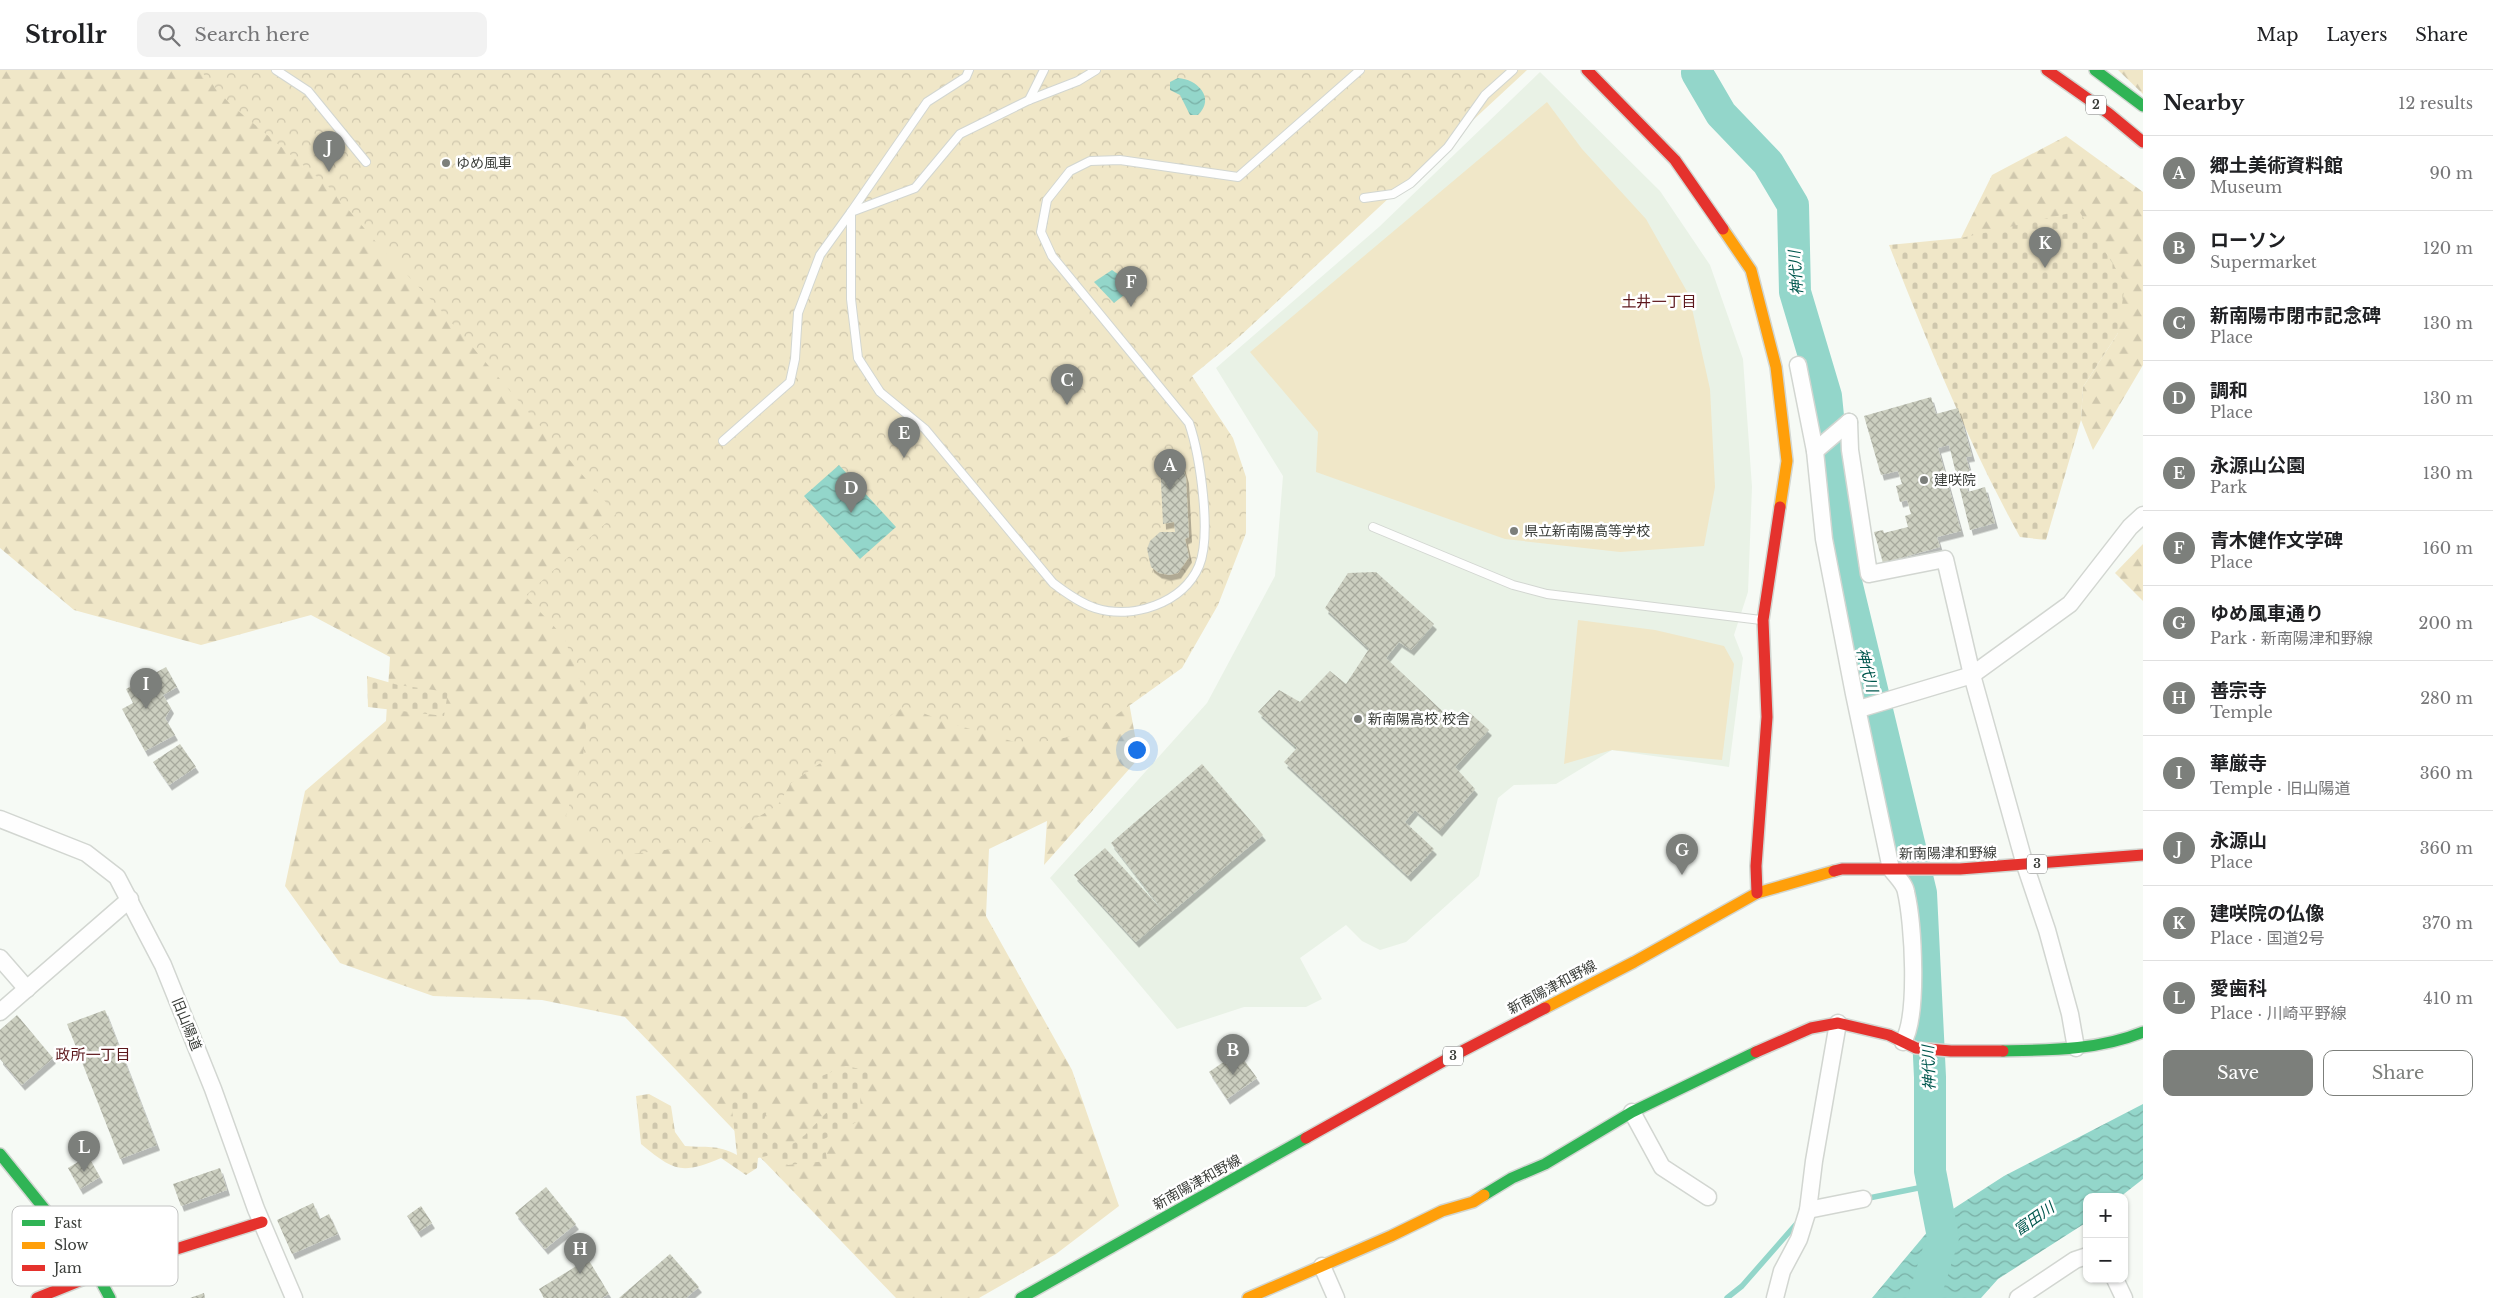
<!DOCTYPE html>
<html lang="en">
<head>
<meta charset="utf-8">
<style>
	body { margin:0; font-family:"Libre Baskerville","Noto Sans JP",serif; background:#f2f2f2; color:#202124 }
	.controls { position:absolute; right:15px; bottom:15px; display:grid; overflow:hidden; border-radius:10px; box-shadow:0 1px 4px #0004 }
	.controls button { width:45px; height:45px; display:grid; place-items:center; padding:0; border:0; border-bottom:1px solid #e0e0e0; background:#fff; color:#202124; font:25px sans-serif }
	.you { position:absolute; left:1136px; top:679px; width:18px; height:18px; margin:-12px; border:4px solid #fff; border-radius:50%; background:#1a73e8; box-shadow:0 0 0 8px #1a73e833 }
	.badge { display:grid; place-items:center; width:32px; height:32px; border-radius:50%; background:#7c7f7b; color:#fff; font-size:16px; font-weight:700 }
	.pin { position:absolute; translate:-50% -41px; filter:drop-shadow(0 1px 2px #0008) }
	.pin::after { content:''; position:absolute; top:26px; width:18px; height:15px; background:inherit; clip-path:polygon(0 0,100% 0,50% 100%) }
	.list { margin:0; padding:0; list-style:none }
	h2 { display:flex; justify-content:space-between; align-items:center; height:65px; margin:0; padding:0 20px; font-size:21px }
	h2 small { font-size:16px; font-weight:400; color:#757577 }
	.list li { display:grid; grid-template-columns:32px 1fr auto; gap:15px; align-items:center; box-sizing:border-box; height:75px; padding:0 20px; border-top:1px solid #e0e0e0 }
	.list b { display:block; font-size:19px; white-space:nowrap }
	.list p { margin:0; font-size:16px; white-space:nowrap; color:#757577 }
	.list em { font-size:16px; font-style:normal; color:#757577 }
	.actions { display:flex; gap:10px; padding:15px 20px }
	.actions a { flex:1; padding:11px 0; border:1px solid #7c7f7b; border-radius:10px; text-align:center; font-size:18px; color:#7c7f7b }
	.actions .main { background:#7c7f7b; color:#fff }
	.icon { flex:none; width:28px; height:28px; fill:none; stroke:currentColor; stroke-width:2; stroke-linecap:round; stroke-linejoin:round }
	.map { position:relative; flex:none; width:2143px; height:1228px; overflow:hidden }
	header { display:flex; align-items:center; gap:30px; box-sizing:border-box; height:70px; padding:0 25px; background:#fff; border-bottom:1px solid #e0e0e0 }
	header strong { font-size:24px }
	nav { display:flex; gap:28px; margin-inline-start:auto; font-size:18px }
	.search { width:350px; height:45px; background:#f2f2f2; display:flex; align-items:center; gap:12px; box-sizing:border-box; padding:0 18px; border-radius:10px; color:#757577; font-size:19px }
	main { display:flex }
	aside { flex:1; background:#fff }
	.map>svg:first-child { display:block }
	.built { fill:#e9f2e6 }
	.forest { fill:url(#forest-firs) }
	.cemetery { fill:url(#cemetery-stones) }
	.park { fill:url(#park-crowns) }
	.pitch { fill:#f0e7c8 }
	.water { fill:url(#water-waves) }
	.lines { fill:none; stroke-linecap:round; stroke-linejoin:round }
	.stream { stroke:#93d6ca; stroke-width:5.5 }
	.river { stroke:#93d6ca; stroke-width:32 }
	.building { fill:url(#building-cross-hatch); filter:url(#shadow) }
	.lane-casing { stroke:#d2d6d1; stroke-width:10 }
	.street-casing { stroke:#d2d6d1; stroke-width:19 }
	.fast-casing { stroke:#d2d6d1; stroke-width:14 }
	.slow-casing { stroke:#d2d6d1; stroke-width:14 }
	.jam-casing { stroke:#d2d6d1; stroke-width:14 }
	.lane { stroke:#fefefe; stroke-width:8 }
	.street { stroke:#fefefe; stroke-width:16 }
	.fast { stroke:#30b455; stroke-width:11 }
	.slow { stroke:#ff9f0a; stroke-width:11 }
	.jam { stroke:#e5322d; stroke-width:11 }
	.poi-dot { fill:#7c7f7b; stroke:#fff; stroke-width:2 }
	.labels { text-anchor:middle; stroke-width:5; stroke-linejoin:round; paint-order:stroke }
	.shield { fill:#fff; stroke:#757774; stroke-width:1 }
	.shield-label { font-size:12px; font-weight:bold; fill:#3a3d39 }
	.poi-label { font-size:14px; fill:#3a3d39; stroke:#fff; text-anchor:start }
	.street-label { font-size:14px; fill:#3a3d39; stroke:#fff }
	.water-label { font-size:15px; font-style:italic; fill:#00574e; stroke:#fff }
	.neighbourhood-label { font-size:15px; fill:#5c171b; stroke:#fff }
	.key { fill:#fff; stroke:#c4c5c4; stroke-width:1 }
	.key-label { font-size:14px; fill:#3a3d39 }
</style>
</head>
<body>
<header>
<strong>Strollr</strong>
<div class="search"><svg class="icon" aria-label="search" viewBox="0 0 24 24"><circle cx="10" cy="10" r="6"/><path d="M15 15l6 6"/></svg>Search here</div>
<nav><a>Map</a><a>Layers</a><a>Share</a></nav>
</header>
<main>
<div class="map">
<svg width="2143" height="1228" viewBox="0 0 2143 1228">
	<defs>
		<pattern id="forest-firs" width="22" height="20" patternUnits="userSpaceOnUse" patternTransform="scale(1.25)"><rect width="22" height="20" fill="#f0e7c8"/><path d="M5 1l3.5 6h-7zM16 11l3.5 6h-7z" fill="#cfc7ad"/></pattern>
		<pattern id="cemetery-stones" width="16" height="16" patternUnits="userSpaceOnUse" patternTransform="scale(1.25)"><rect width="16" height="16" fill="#f0e7c8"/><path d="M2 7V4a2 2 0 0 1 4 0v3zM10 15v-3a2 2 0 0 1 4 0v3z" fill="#cfc7ad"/></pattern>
		<pattern id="park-crowns" width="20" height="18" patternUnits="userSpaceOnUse" patternTransform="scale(1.25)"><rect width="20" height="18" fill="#f0e7c8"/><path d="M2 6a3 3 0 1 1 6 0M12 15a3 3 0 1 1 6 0" fill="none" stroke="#cfc7ad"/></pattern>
		<pattern id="water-waves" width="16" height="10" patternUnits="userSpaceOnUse" patternTransform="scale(1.25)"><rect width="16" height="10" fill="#93d6ca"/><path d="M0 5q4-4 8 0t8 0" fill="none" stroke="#79afa5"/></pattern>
		<pattern id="building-cross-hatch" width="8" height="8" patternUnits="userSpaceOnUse" patternTransform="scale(1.25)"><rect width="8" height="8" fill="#cccfc0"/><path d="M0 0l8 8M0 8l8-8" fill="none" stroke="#a7a99d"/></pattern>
		<filter id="shadow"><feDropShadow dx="3" dy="5.5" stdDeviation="0" flood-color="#0004"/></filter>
	</defs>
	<rect width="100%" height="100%" fill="#f6faf5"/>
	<polygon class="built" points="1540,2 1660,121 1710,195 1743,289 1752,417 1748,522 1734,565 1743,588 1729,697 1612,680 1556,714 1514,715 1498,728 1479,806 1406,872 1380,880 1362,871 1346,855 1300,888 1322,929 1306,937 1244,937 1177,959 1050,808 1207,633 1275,506 1283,406 1216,298 1379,157"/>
	<g class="forest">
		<polygon points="0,0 1125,0 1045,164 1139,688 1044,795 1047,751 989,779 986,846 1072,1000 1119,1136 1056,1184 979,1228 896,1228 625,947 542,930 433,926 340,893 285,816 305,721 386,651 390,587 311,545 201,575 74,540 0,478"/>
		<polygon points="2118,0 2143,0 2143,24"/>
		<polygon points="2066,66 2143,122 2143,295 2093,380 2081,350 2083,317 2118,263 1961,168 1992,105"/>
		<polygon points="2143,474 2143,531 2115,503"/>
	</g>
	<g class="cemetery">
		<path d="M2079 141 2125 213 2118 263 2083 317 2081 350 2046 470 2020 467C1968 373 1928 274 1889 175L1961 168Z"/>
		<polygon points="367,606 398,615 448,622 444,646 368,637"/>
		<path d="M846 996 874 1002 860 1028 862 1049 824 1069 827 1091 788 1095 771 1085 758 1088 757 1098 746 1105 721 1088C681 1105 674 1101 641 1074L636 1026 649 1024 671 1036 675 1062 685 1076C707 1078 716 1074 737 1085L731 1029 746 1018 769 1035 761 1059 784 1080 805 1065 828 1041 800 1015Z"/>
	</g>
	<polygon class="park" points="200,0 1527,0 1239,267 1192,306 1233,368 1246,407 1246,463 1218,535 1182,598 1091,663 1025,675 943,651 905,636 791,713 778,735 729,765 698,776 607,787 566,746 583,687 588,633 564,567 525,526 616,444 438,237 382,179 328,116 230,34"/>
	<g class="pitch">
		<polygon points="1547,32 1582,79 1646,149 1689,225 1710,319 1715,417 1704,476 1620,482 1505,469 1316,402 1318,362 1250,282"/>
		<polygon points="1578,550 1655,560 1724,576 1734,594 1722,690 1612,680 1564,694"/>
	</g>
	<g class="water">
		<path d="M1178 8C1197 9 1216 28 1198 45H1190L1180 25 1170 20V12Z"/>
		<path d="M1112 200C1117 203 1128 212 1129 221L1114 233 1094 212Z"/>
		<polygon points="839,395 896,457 860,489 804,426"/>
		<polygon points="2143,1034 2143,1109 2120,1127 2087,1127 2087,1152 1998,1209 1981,1228 1872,1228 1939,1148 2004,1106"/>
	</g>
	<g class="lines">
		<g class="stream">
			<polyline points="1864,1129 1933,1115"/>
			<polyline points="1727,1228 1742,1216 1798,1152"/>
		</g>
		<polyline class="river" points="1698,0 1697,3 1721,44 1768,93 1793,135 1795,222 1826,326 1843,499 1921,823 1930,1007 1930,1101 1943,1167 1924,1228"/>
	</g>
	<g class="building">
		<polygon points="1931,327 1936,344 1958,338 1972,386 1966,387 1971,405 1964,407 1968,422 1985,417 1995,453 1970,460 1949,375 1938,378 1961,461 1937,467 1940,477 1883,493 1874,462 1883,460 1884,463 1908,457 1905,446 1911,444 1907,430 1900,432 1896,416 1902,414 1898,401 1881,405 1864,346"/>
		<polygon points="1180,387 1186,408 1189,467 1185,469 1189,487 1178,503 1169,505 1159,503 1151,497 1147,479 1150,471 1160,462 1175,462 1174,452 1163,454 1160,390"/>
		<polygon points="1376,502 1434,554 1411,580 1399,572 1386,588 1457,655 1469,642 1489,660 1455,697 1475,719 1439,761 1415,740 1405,752 1434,779 1408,806 1284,692 1297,678 1258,642 1279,620 1300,632 1330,601 1346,614 1369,579 1325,538 1348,503"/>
		<polygon points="166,597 177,617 163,625 171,638 165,648 175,665 145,681 122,639 133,633 126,619"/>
		<polygon points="180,674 196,697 169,715 153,692"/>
		<polygon points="1202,694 1263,765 1136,872 1074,805 1105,778 1164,842 1111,773"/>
		<polygon points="105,940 157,1075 120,1089 67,954"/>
		<polygon points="17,945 53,988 22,1015 0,989 0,960"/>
		<polygon points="1238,982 1257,1008 1227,1029 1209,1002"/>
		<polygon points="88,1086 100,1107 80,1119 68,1098"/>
		<polygon points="220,1098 227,1120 181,1136 173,1114"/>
		<polygon points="546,1117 576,1154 545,1179 515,1143"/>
		<polygon points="313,1133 320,1149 329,1144 338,1164 292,1184 277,1150"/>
		<polygon points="421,1136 432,1153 418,1162 407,1146"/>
		<polygon points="670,1184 699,1217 686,1228 619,1228"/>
		<polygon points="588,1189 609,1224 602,1228 544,1228 539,1219"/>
		<polygon points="204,1223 205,1228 190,1228"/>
	</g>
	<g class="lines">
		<defs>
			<g id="lane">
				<polyline points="276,0 308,21 366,92"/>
				<path d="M969 0 966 7 927 32 851 142V229L858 288 880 322 925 359 1053 513C1066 523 1080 533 1095 538 1133 550 1183 533 1199 496 1212 465 1200 385 1189 353L1052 186 1041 162 1047 130 1070 101 1090 91 1120 90 1238 107 1360 0"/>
				<polyline points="1029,30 1044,0"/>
				<polyline points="1364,128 1393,124 1411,113 1448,77 1485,25 1513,0"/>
				<polyline points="723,371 790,312 795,289 798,243 820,185 851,142 915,118 960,64 1029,30 1078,11 1096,0"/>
				<polyline points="1373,457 1513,515 1547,524 1761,550"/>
			</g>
			<g id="street">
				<path d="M1798 295 1815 381 1824 469 1854 624 1891 799C1896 806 1905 814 1906 822 1913 852 1919 946 1903 972"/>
				<polyline points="1849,352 1850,380 1869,504 1945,489 1972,605 2025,795 2047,860 2070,944 2076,978"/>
				<polyline points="1815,381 1849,352"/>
				<polyline points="1859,639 1972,605 2070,534 2130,457 2143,445"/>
				<polyline points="0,749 86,783 117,807 163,895 213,1019 256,1139 294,1228"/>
				<polyline points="0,888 27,919"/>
				<polyline points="0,942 130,829"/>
				<polyline points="1632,1042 1662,1097 1708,1127"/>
				<polyline points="1808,1140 1863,1129"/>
				<polyline points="1322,1196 1336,1228"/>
				<polyline points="2115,1209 2124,1228"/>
				<polyline points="1775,1228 1782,1201 1799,1169 1808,1140 1814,1091 1838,953"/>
				<polyline points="2018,1228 2075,1190 2087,1186"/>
			</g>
			<g id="fast">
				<polyline points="2095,0 2143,36"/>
				<path d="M2003 981C2050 980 2099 980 2143 962"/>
				<polyline points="0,1084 97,1204 110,1228"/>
				<polyline points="1484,1125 1512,1108 1545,1094 1632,1042 1756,982"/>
				<polyline points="1021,1228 1306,1068"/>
			</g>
			<g id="slow">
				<polyline points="1723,159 1751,200 1776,297 1787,391 1780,437"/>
				<polyline points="1545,938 1634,892 1757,823 1834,801"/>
				<polyline points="1248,1228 1391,1166 1442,1141 1473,1132 1484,1125"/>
			</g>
			<g id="jam">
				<polyline points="1587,0 1675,90 1723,159"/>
				<polyline points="2047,0 2108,43 2143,72"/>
				<polyline points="1834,801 1842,799 1960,799 2143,785"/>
				<polyline points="1757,823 1756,796 1767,647 1763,550 1780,437"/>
				<polyline points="1756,982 1811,958 1838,953 1889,965 1916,978 1951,981 2003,981"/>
				<polyline points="1306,1068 1449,988 1545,938"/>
				<polyline points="37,1228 97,1204 262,1152"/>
			</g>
		</defs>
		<use href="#lane" class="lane-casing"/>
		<use href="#street" class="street-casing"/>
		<use href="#fast" class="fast-casing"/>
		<use href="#slow" class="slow-casing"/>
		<use href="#jam" class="jam-casing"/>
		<use href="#lane" class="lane"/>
		<use href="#street" class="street"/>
		<use href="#fast" class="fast"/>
		<use href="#slow" class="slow"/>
		<use href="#jam" class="jam"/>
	</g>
	<g class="poi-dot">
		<circle cx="446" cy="93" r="5"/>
		<circle cx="1924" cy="410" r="5"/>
		<circle cx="1514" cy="461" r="5"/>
		<circle cx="1358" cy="649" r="5"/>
	</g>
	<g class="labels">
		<g class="shield">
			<rect x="2086" y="25.5" width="20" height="19" rx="4"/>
			<rect x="2027" y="784.5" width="20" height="19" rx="4"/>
			<rect x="1443" y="976.5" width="20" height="19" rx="4"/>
		</g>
		<g class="shield-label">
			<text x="2096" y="39">2</text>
			<text x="2037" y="798">3</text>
			<text x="1453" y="990">3</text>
		</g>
		<g class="poi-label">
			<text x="456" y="98">ゆめ風車</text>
			<text x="1934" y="415">建咲院</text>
			<text x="1524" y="466">県立新南陽高等学校</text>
			<text x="1368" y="654">新南陽高校 校舎</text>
		</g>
		<g class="street-label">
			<text transform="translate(1948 783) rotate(-1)" y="5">新南陽津和野線</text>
			<text transform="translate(1552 917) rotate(-28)" y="5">新南陽津和野線</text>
			<text transform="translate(187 954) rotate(68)" y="5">旧山陽道</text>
			<text transform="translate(1197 1112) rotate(-29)" y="5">新南陽津和野線</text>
		</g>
		<g class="water-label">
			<text transform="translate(1796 203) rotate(-94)" y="5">神代川</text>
			<text transform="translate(1867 600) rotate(76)" y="5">神代川</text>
			<text transform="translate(1929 998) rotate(-92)" y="5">神代川</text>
			<text transform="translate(2034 1149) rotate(-35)" y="5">富田川</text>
		</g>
		<g class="neighbourhood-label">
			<text x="1659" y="237">土井一丁目</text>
			<text x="93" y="990">政所一丁目</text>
		</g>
	</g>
	<rect x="12" y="1136" width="166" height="80" rx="8" class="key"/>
	<rect x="22" y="1150" width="23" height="6" fill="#30b455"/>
	<rect x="22" y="1172" width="23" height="7" fill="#ff9f0a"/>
	<rect x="22" y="1195" width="23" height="6" fill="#e5322d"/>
	<g class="key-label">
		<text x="54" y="1158">Fast</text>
		<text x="54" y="1180">Slow</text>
		<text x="54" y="1203">Jam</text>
	</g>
</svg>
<div class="controls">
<button>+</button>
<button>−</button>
</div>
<div class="you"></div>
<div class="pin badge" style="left:1170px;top:420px">A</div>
<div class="pin badge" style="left:1233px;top:1005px">B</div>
<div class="pin badge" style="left:1067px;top:335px">C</div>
<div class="pin badge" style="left:851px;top:443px">D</div>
<div class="pin badge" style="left:904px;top:388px">E</div>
<div class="pin badge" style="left:1131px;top:237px">F</div>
<div class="pin badge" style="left:1682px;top:805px">G</div>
<div class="pin badge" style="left:580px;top:1204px">H</div>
<div class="pin badge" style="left:146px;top:639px">I</div>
<div class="pin badge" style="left:329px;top:102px">J</div>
<div class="pin badge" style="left:2045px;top:198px">K</div>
<div class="pin badge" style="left:84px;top:1102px">L</div>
</div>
<aside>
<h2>Nearby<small>12 results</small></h2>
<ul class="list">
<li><span class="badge">A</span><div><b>郷土美術資料館</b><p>Museum</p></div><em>90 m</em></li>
<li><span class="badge">B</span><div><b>ローソン</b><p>Supermarket</p></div><em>120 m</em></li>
<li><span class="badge">C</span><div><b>新南陽市閉市記念碑</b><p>Place</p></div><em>130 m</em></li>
<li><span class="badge">D</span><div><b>調和</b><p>Place</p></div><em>130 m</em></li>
<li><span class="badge">E</span><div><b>永源山公園</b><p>Park</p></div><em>130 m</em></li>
<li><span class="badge">F</span><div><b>青木健作文学碑</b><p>Place</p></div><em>160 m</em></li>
<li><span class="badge">G</span><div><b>ゆめ風車通り</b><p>Park · 新南陽津和野線</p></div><em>200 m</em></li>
<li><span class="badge">H</span><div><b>善宗寺</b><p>Temple</p></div><em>280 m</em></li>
<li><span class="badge">I</span><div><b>華厳寺</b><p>Temple · 旧山陽道</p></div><em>360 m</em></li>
<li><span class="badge">J</span><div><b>永源山</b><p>Place</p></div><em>360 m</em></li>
<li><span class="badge">K</span><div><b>建咲院の仏像</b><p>Place · 国道2号</p></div><em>370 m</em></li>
<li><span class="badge">L</span><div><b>愛歯科</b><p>Place · 川崎平野線</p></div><em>410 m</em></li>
</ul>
<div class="actions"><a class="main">Save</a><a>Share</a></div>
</aside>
</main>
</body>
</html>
